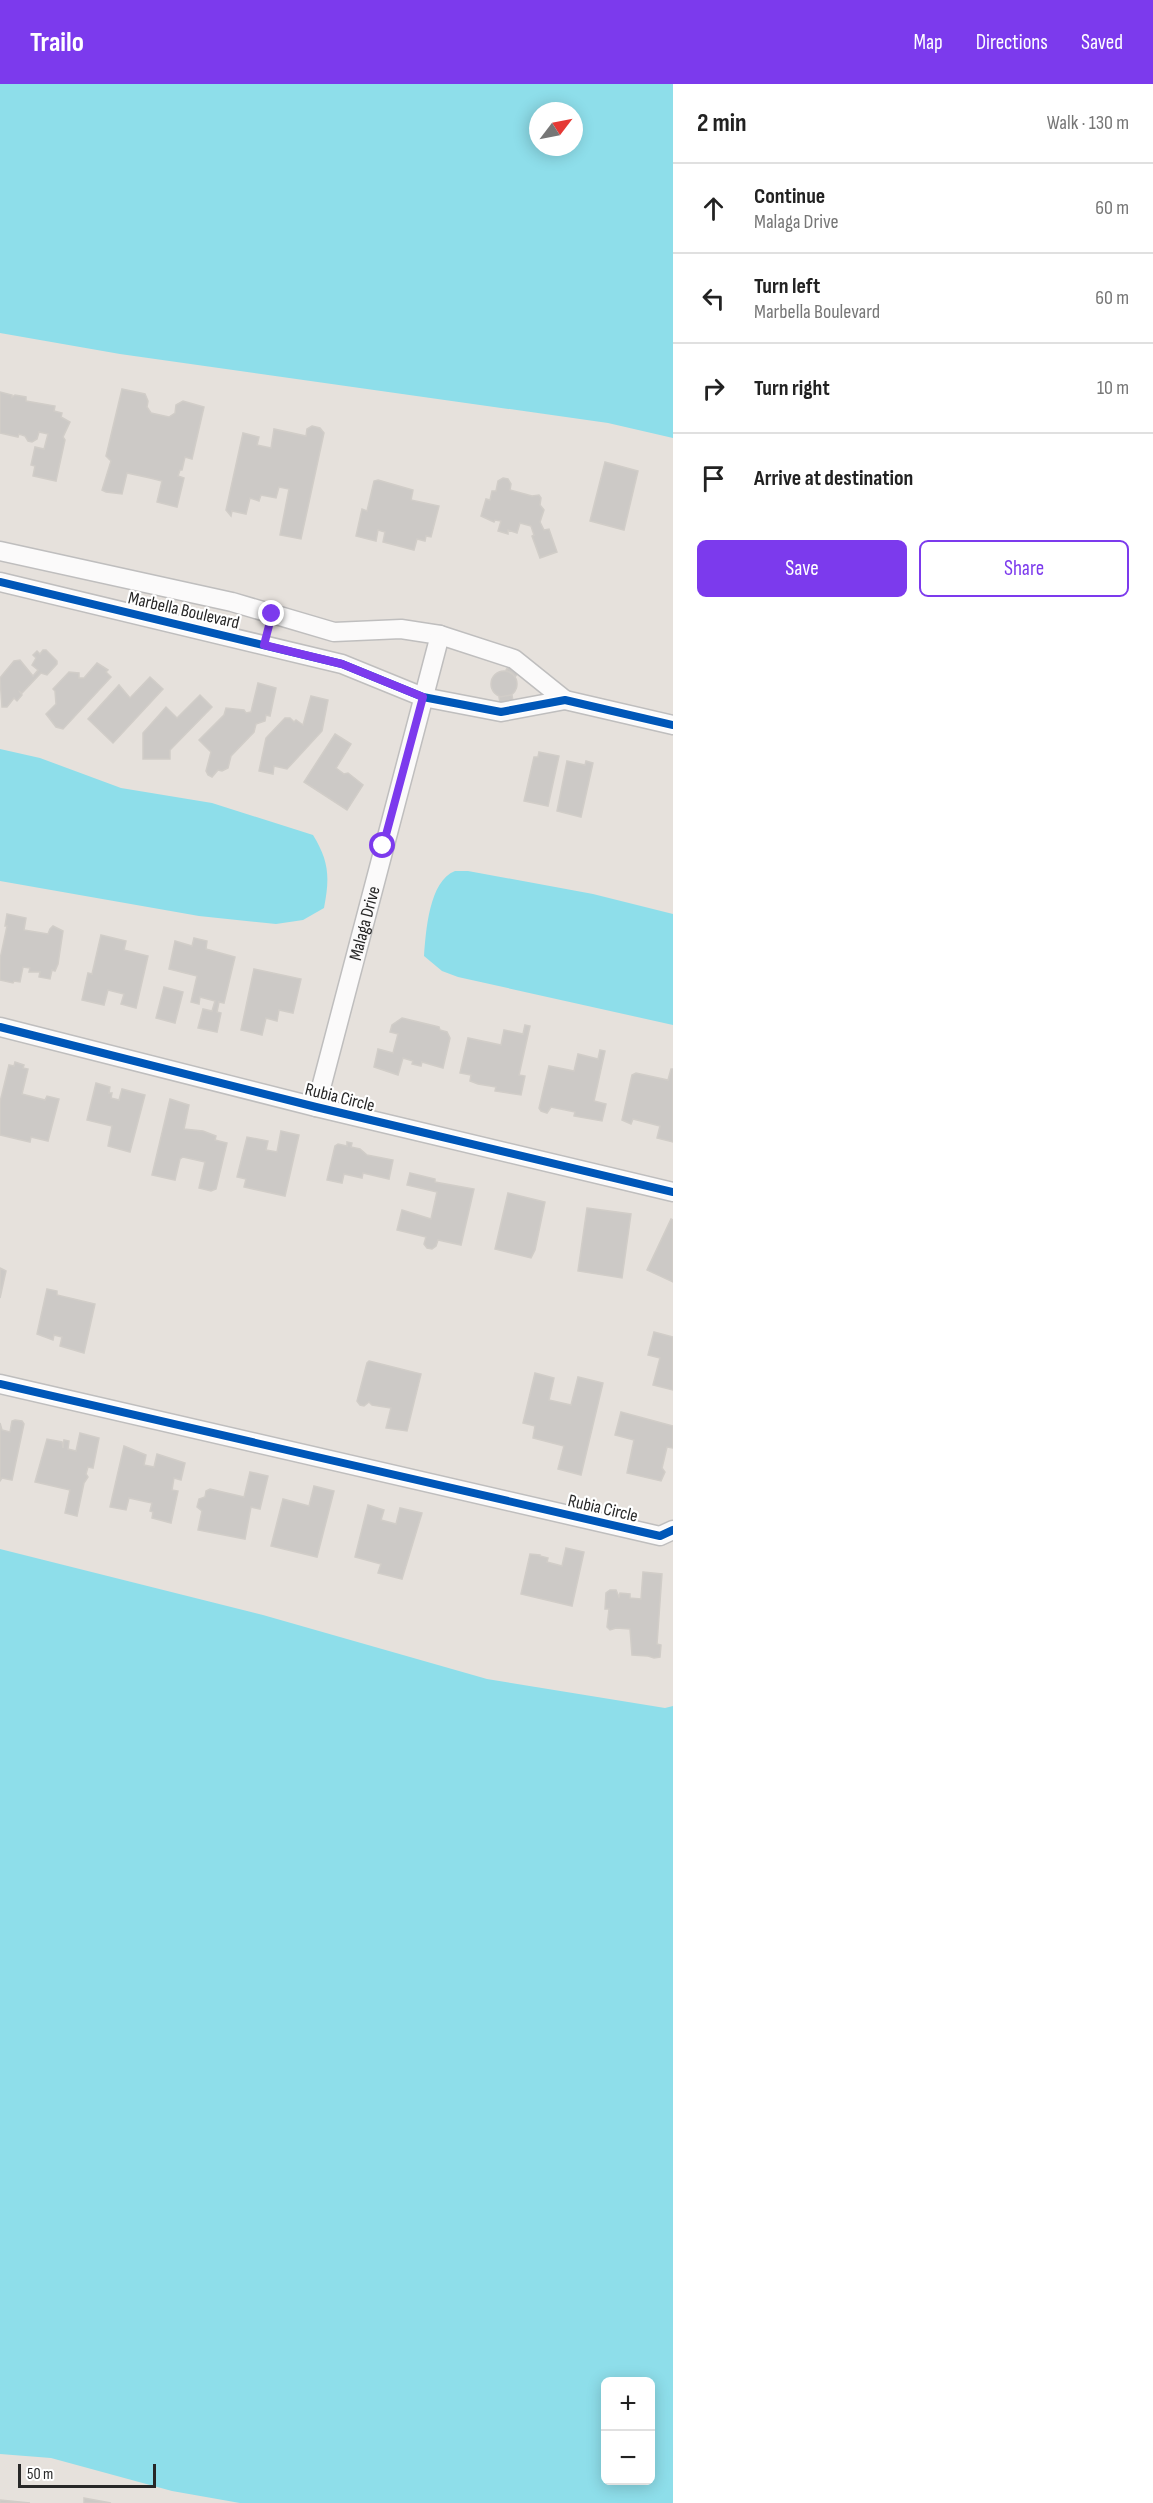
<!DOCTYPE html>
<html lang="en">
<head>
<meta charset="utf-8">
<style>
	body { margin:0; font-family:"Sofia Sans Condensed",sans-serif; background:#f2f2f2; color:#222 }
	.controls { position:absolute; right:18px; bottom:18px; display:grid; overflow:hidden; border-radius:9px; box-shadow:0 3px 15px #0003 }
	.controls button { width:54px; height:54px; display:grid; place-items:center; padding:0; border:0; border-bottom:2px solid #e0e0e0; background:#fff; color:#222; font:30px sans-serif }
	.compass { position:absolute; left:529px; top:18px; width:54px; height:54px; border-radius:50%; background:#fff; box-shadow:0 3px 15px #0003; rotate:58deg }
	.scale { position:absolute; left:18px; bottom:15px; width:138px; box-sizing:border-box; padding-left:6px; border:3px solid #272727; border-top:0; font-size:16px; line-height:21px; white-space:nowrap; color:#272727; -webkit-text-stroke:4px #fff; paint-order:stroke }
	.stop { position:absolute; width:18px; height:18px; margin:-14px; border:4px solid #7c3aed; border-radius:50%; background:#fff }
	.stop.end { background:#7c3aed; border-color:#fff; box-shadow:0 2px 6px #0008 }
	.list { margin:0; padding:0; list-style:none }
	h2 { display:flex; justify-content:space-between; align-items:center; height:78px; margin:0; padding:0 24px; font-size:26px }
	h2 small { font-size:20px; font-weight:400; color:#767676 }
	.list li { display:grid; grid-template-columns:39px 1fr auto; gap:18px; align-items:center; box-sizing:border-box; height:90px; padding:0 24px; border-top:2px solid #e0e0e0 }
	.list b { display:block; font-size:22px; white-space:nowrap }
	.list p { margin:0; font-size:20px; white-space:nowrap; color:#767676 }
	.list em { font-size:20px; font-style:normal; color:#767676 }
	.actions { display:flex; gap:12px; padding:18px 24px }
	.actions a { flex:1; padding:14px 0; border:2px solid #7c3aed; border-radius:9px; text-align:center; font-size:21px; color:#7c3aed }
	.actions .main { background:#7c3aed; color:#fff }
	.icon { flex:none; width:33px; height:33px; fill:none; stroke:currentColor; stroke-width:2; stroke-linecap:round; stroke-linejoin:round }
	.map { position:relative; flex:none; width:673px; height:2419px; overflow:hidden }
	header { display:flex; align-items:center; gap:36px; box-sizing:border-box; height:84px; padding:0 30px; background:#7c3aed; color:#fff }
	header strong { font-size:28px }
	nav { display:flex; gap:33px; margin-inline-start:auto; font-size:21px }
	main { display:flex }
	aside { flex:1; background:#fff }
	.map>svg:first-child { display:block }
	.water { fill:#8edeea; fill-rule:evenodd }
	.building { fill:#ccc9c6; stroke:#d1cdc8; stroke-width:1.5 }
	.lines { fill:none; stroke-linecap:round; stroke-linejoin:round }
	.minor-casing { stroke:#bfbebe; stroke-width:21 }
	.minor { stroke:#fbfafa; stroke-width:18 }
	.cycleway-casing { stroke:#fff; stroke-width:11 }
	.cycleway { stroke:#0057b8; stroke-width:8 }
	.route { stroke:#7c3aed; stroke-width:8 }
	.labels { text-anchor:middle; stroke-width:4.5; stroke-linejoin:round; paint-order:stroke }
	.street-label { font-size:18px; fill:#272727; stroke:#fff }
</style>
</head>
<body>
<header>
<strong>Trailo</strong>
<nav><a>Map</a><a>Directions</a><a>Saved</a></nav>
</header>
<main>
<div class="map">
<svg width="673" height="2419" viewBox="0 0 673 2419">
	<rect width="100%" height="100%" fill="#e6e1dc"/>
	<g class="water">
		<path d="M0 0H673V354L608 339 120 270 0 249ZM538 27H574V63H538Z"/>
		<path d="M0 665 40 674 121 704 212 719 313 751C329 777 330 793 324 824L303 836 276 840 199 832 0 797Z"/>
		<path d="M455 787H468L593 810 673 830V941L458 893 442 887 424 872C426 847 429 797 455 787Z"/>
		<path d="M0 1465 263 1531 487 1595 665 1624 673 1622V2419H240L172 2407 51 2374 0 2370ZM606 2298H650V2396H606Z"/>
	</g>
	<g class="building">
		<polygon points="122,305 145,310 148,317 147,323 151,329 169,333 175,329 176,321 183,317 204,323 192,375 185,373 182,386 180,386 178,392 184,394 177,423 157,418 162,397 150,394 127,389 122,410 106,408 102,406 111,377 106,372"/>
		<polygon points="0,308 12,311 12,313 15,311 26,313 26,317 55,322 54,327 62,329 61,333 70,338 63,353 65,356 56,397 33,392 35,382 31,381 35,363 44,365 48,350 39,348 37,355 32,358 28,357 25,352 19,350 18,353 0,349"/>
		<polygon points="312,342 320,344 324,349 301,455 280,451 289,405 279,403 276,414 261,411 259,417 250,414 246,430 232,427 231,432 226,426 243,349 259,353 257,361 271,364 274,345 306,352 307,345"/>
		<polygon points="605,378 638,387 624,446 590,437"/>
		<polygon points="503,394 508,395 511,400 510,406 532,412 539,411 541,414 540,421 544,426 540,438 544,446 549,445 557,468 540,474 532,452 534,451 531,442 520,439 517,449 508,446 508,450 498,447 501,437 495,436 494,438 481,432 486,415 490,416 492,407 496,407 498,397"/>
		<polygon points="378,396 413,406 411,416 439,422 431,453 426,452 425,457 417,455 414,466 383,458 385,448 378,446 376,457 356,452 362,425 367,427 374,397"/>
		<polygon points="43,566 46,566 57,577 57,580 47,591 41,589 22,609 20,608 22,611 17,617 14,614 7,623 2,623 0,594 4,589 14,577 20,576 33,592 38,586 32,581 36,574 33,571 37,567 40,570"/>
		<polygon points="512,577 522,584 515,593 506,586"/>
		<polygon points="97,579 108,586 106,588 111,593 63,645 56,643 46,630 56,620 55,607 53,605 69,588 79,589 79,594 84,594"/>
		<circle cx="504" cy="600" r="13"/>
		<polygon points="150,593 163,605 113,659 88,635 119,601 130,614"/>
		<polygon points="258,599 276,604 270,632 266,631 265,637 256,640 254,648 231,672 228,684 222,687 218,686 212,693 208,691 206,687 211,668 199,656 224,631 226,624 244,626 246,629 251,628"/>
		<polygon points="200,611 212,623 170,666 170,675 143,675 143,649 160,630 166,623 177,634"/>
		<polygon points="512,611 514,623 501,624 499,613"/>
		<polygon points="311,612 328,616 322,647 287,685 274,682 273,690 259,687 266,654 285,634 290,634 294,638 296,636 303,641"/>
		<polygon points="335,650 351,660 336,684 344,690 348,689 363,701 347,726 304,698"/>
		<polygon points="539,668 559,672 548,722 524,717 534,673 538,673"/>
		<polygon points="567,677 585,681 586,677 593,679 581,733 557,727"/>
		<polygon points="7,830 26,834 24,846 48,850 50,845 53,842 63,847 58,880 55,887 52,886 50,895 39,893 40,888 29,888 30,884 23,883 20,898 14,897 13,899 0,896 0,875 7,842 5,842"/>
		<polygon points="101,851 126,857 124,866 148,872 136,924 121,920 124,910 108,906 104,921 82,916 88,889 92,890"/>
		<polygon points="194,854 207,857 206,865 235,873 224,919 219,918 217,928 221,929 217,948 198,944 203,925 212,927 215,917 200,913 199,920 191,918 197,892 169,885 175,857 192,862"/>
		<polygon points="254,885 301,895 293,929 279,926 277,937 266,934 262,951 241,946"/>
		<polygon points="164,903 183,908 175,939 156,934"/>
		<polygon points="402,934 439,943 440,946 447,948 450,954 443,984 422,978 421,982 412,980 413,977 403,974 398,991 374,983 378,965 393,969 398,950 390,948 392,941"/>
		<polygon points="525,941 530,942 519,991 525,992 521,1011 495,1007 496,1003 478,1000 470,997 471,991 460,989 468,954 501,961 504,946 523,950"/>
		<polygon points="600,966 605,967 594,1017 606,1020 602,1037 574,1032 575,1028 551,1023 547,1029 541,1027 539,1024 549,982 574,987 578,970 598,975"/>
		<polygon points="15,978 24,981 23,984 28,985 22,1010 45,1016 47,1012 59,1015 48,1057 31,1053 30,1058 0,1051 0,1018 9,981 14,982"/>
		<polygon points="671,985 673,985 673,1058 657,1054 660,1042 633,1035 631,1040 622,1036 632,991 636,989 668,996"/>
		<polygon points="96,999 110,1003 109,1009 112,1009 111,1014 119,1016 122,1005 145,1011 130,1068 108,1062 112,1042 87,1036"/>
		<polygon points="170,1015 189,1021 184,1045 203,1047 216,1052 215,1056 227,1059 216,1105 211,1107 199,1104 205,1078 183,1073 180,1075 175,1096 152,1091"/>
		<polygon points="281,1047 299,1051 285,1112 244,1103 246,1095 237,1093 247,1053 268,1057 266,1066 277,1068"/>
		<polygon points="347,1058 352,1059 351,1063 360,1065 367,1071 393,1076 389,1095 363,1089 362,1094 344,1090 342,1099 327,1096 335,1062 338,1060 347,1062"/>
		<polygon points="410,1089 435,1095 435,1098 474,1105 461,1161 438,1156 436,1162 432,1165 427,1164 424,1160 426,1153 397,1146 402,1126 431,1135 437,1108 407,1101"/>
		<polygon points="508,1109 545,1118 535,1166 531,1174 495,1165"/>
		<polygon points="587,1124 631,1130 622,1194 578,1187"/>
		<polygon points="671,1135 673,1136 673,1198 647,1186"/>
		<polygon points="0,1184 6,1187 0,1214"/>
		<polygon points="47,1205 57,1207 57,1211 95,1220 84,1269 60,1262 62,1253 54,1251 53,1256 37,1250"/>
		<polygon points="654,1248 673,1253 673,1306 653,1301 660,1274 648,1271"/>
		<polygon points="369,1277 421,1290 407,1347 386,1344 391,1324 372,1321 369,1318 364,1322 360,1321 357,1317 367,1279"/>
		<polygon points="535,1289 554,1294 549,1316 571,1321 578,1293 603,1299 581,1391 558,1385 564,1362 533,1354 535,1342 523,1339"/>
		<polygon points="621,1328 673,1342 673,1364 667,1363 662,1384 665,1388 661,1397 627,1389 634,1356 615,1351"/>
		<polygon points="15,1336 22,1337 24,1340 12,1396 2,1394 0,1397 0,1339 2,1346 10,1348 12,1337"/>
		<polygon points="80,1349 99,1354 93,1384 88,1383 86,1390 88,1393 84,1399 77,1432 65,1429 70,1406 35,1398 47,1355 62,1358 63,1364 64,1356 69,1357 68,1365 76,1367"/>
		<polygon points="124,1362 146,1371 144,1381 154,1383 157,1370 185,1379 181,1396 174,1394 172,1406 178,1407 171,1439 152,1434 153,1428 150,1427 152,1419 129,1414 126,1426 110,1423"/>
		<polygon points="250,1388 268,1392 260,1425 251,1423 245,1455 198,1446 202,1427 197,1423 199,1415 205,1413 206,1407 210,1405 244,1413"/>
		<polygon points="314,1402 334,1407 317,1473 271,1462 283,1415 309,1422"/>
		<polygon points="368,1421 384,1426 381,1436 396,1440 400,1424 422,1429 402,1495 378,1489 381,1480 355,1473"/>
		<polygon points="566,1464 584,1468 572,1522 521,1510 530,1470 540,1471 540,1472 548,1474 547,1478 562,1482"/>
		<polygon points="643,1488 662,1490 657,1560 661,1561 660,1573 654,1574 648,1572 632,1571 630,1545 616,1544 610,1546 607,1543 609,1525 605,1525 606,1509 610,1506 616,1506 619,1513 620,1509 630,1510 630,1514 641,1515"/>
		<polygon points="84,2414 111,2419 84,2419"/>
		<polygon points="0,2416 30,2419 0,2419"/>
	</g>
	<g class="lines">
		<defs>
			<g id="minor">
				<polyline points="0,467 232,518 334,548 401,545 440,551 514,575 565,616"/>
				<polyline points="0,498 342,580 423,613 501,628 565,616 673,641"/>
				<polyline points="0,943 316,1023 673,1108"/>
				<path id="s1" d="M316 1023 440 551"/>
				<polyline points="0,1300 660,1452 673,1446"/>
			</g>
		</defs>
		<use href="#minor" class="minor-casing"/>
		<use href="#minor" class="minor"/>
		<defs>
			<g id="cycleway">
				<polyline points="0,498 342,580 423,613 501,628 565,616 673,641"/>
				<polyline points="0,943 316,1023 673,1108"/>
				<polyline points="0,1300 660,1452 673,1446"/>
			</g>
		</defs>
		<use href="#cycleway" class="cycleway-casing"/>
		<use href="#cycleway" class="cycleway"/>
	</g>
	<g class="lines">
		<polyline class="route" points="272,530 264,561 342,580 423,613 383,762"/>
	</g>
	<g class="labels">
		<g class="street-label">
			<text transform="translate(184 526) rotate(13)" y="6">Marbella Boulevard</text>
			<text dy="6" stroke="none"><textPath href="#s1" startOffset="190">Malaga Drive</textPath></text>
			<text transform="translate(340 1013) rotate(14)" y="6">Rubia Circle</text>
			<text transform="translate(603 1424) rotate(13)" y="6">Rubia Circle</text>
		</g>
	</g>
</svg>
<div class="controls">
<button>+</button>
<button>−</button>
</div>
<svg class="compass" viewBox="-18 -18 36 36"><path d="M0-13l5 13h-10z" fill="#e53935"/><path d="M0 13l5-13h-10z" fill="#767676"/></svg>
<div class="scale">50 m</div>
<div class="stop" style="left:383px;top:762px"></div>
<div class="stop end" style="left:272px;top:530px"></div>
</div>
<aside>
<h2>2 min<small>Walk · 130 m</small></h2>
<ul class="list">
<li><svg class="icon" aria-label="ahead" viewBox="0 0 24 24"><path d="M12 20V5M6 11l6-6 6 6"/></svg><div><b>Continue</b><p>Malaga Drive</p></div><em>60 m</em></li>
<li><svg class="icon" aria-label="left" viewBox="0 0 24 24"><path d="M17 20v-9H6M10 6l-5 5 5 5"/></svg><div><b>Turn left</b><p>Marbella Boulevard</p></div><em>60 m</em></li>
<li><svg class="icon" aria-label="right" viewBox="0 0 24 24"><path d="M7 20v-9h11M14 6l5 5-5 5"/></svg><div><b>Turn right</b></div><em>10 m</em></li>
<li><svg class="icon" aria-label="arrive" viewBox="0 0 24 24"><path d="M6 21V4h12l-3 4 3 4H6"/></svg><div><b>Arrive at destination</b></div></li>
</ul>
<div class="actions"><a class="main">Save</a><a>Share</a></div>
</aside>
</main>
</body>
</html>
